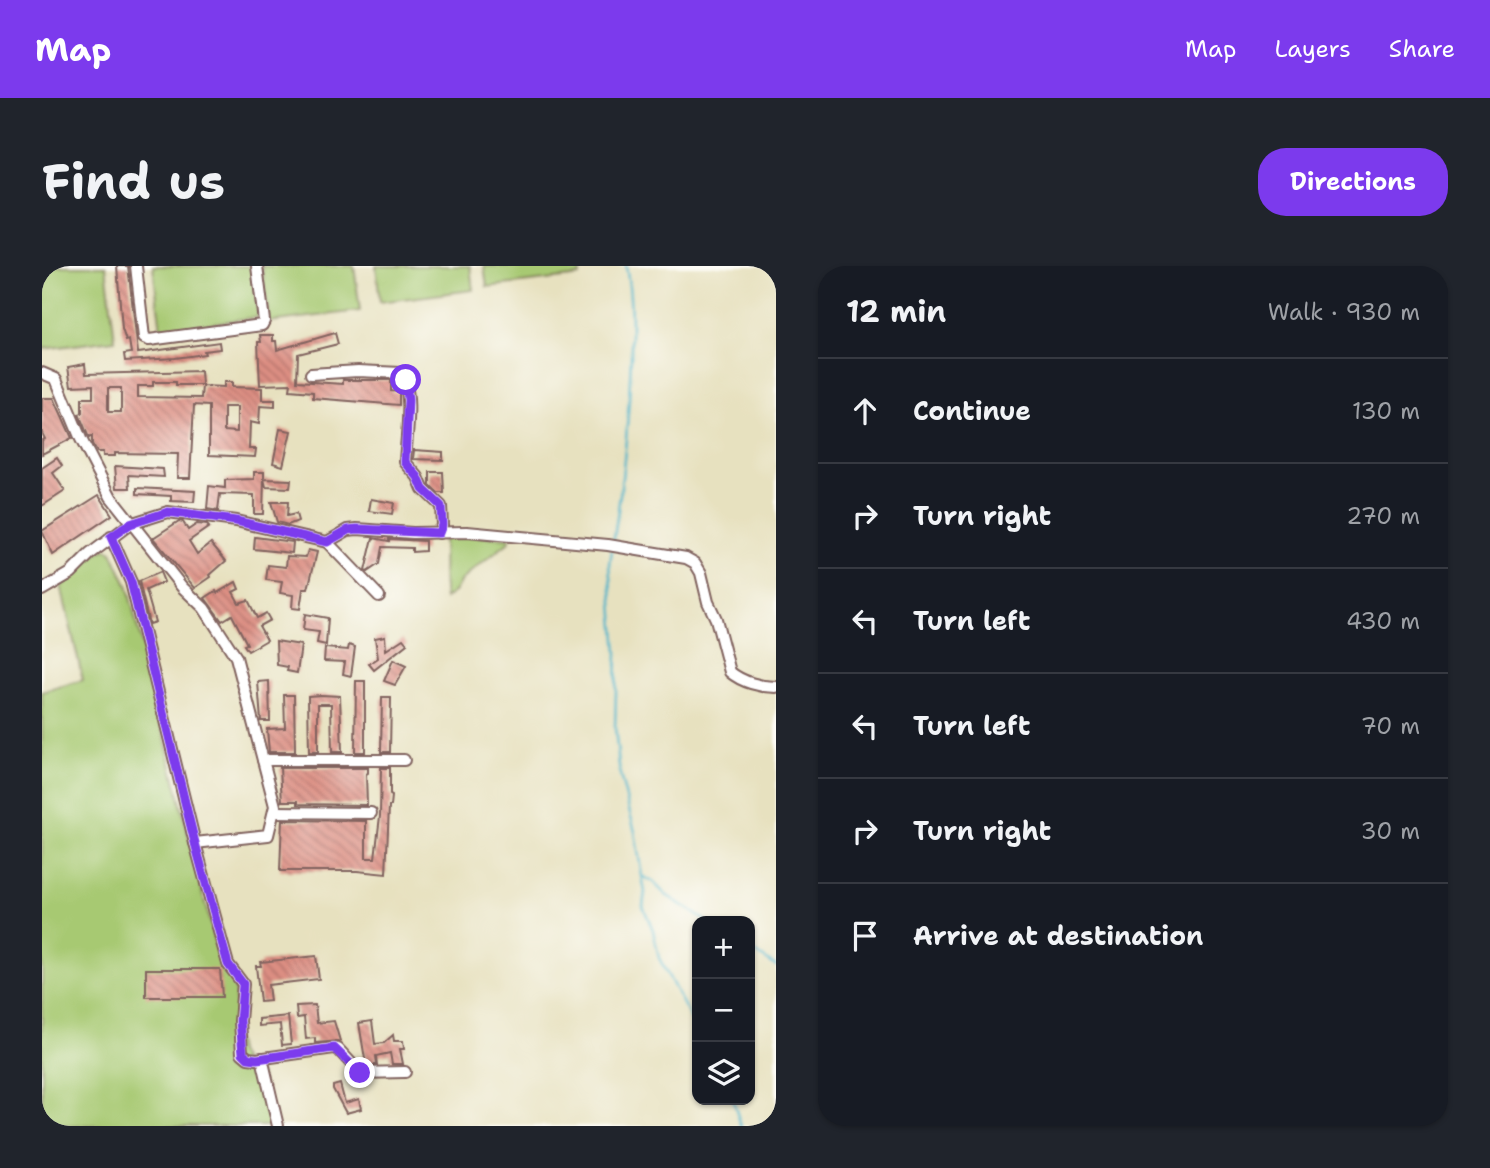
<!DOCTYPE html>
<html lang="en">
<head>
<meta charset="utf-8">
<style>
	body { margin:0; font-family:"Shantell Sans",sans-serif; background:#20242c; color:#f1f3f6 }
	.controls { position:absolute; right:21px; bottom:21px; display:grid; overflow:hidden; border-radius:14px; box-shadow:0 2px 5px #0004 }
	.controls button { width:63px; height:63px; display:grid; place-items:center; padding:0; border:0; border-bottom:2px solid #363941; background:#171b24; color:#f1f3f6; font:35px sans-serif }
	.stop { position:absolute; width:21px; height:21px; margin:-16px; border:5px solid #7c3aed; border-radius:50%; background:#fff }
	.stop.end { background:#7c3aed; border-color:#fff; box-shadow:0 2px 7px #0008 }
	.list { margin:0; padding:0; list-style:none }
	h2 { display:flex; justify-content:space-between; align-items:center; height:91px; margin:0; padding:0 28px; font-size:30px }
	h2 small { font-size:23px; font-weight:400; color:#9ea1a6 }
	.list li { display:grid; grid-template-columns:46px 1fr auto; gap:21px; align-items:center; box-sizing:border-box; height:105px; padding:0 28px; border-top:2px solid #363941 }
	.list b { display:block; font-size:26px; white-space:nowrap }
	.list em { font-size:23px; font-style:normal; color:#9ea1a6 }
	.icon { flex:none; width:38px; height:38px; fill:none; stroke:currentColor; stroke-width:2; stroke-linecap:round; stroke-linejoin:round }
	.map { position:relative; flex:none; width:734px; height:860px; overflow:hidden; border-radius:28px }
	header { display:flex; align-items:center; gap:42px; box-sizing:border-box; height:98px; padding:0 35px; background:#7c3aed; color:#fff }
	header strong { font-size:33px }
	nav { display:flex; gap:38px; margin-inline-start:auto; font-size:24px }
	.intro { display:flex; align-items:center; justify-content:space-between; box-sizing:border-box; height:168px; padding:0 42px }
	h1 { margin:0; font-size:49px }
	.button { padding:18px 32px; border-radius:28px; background:#7c3aed; color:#fff; font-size:24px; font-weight:700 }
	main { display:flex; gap:42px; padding:0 42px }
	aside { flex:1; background:#171b24; border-radius:28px; box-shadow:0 2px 5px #0004 }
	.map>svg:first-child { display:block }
	.grass { fill:#a7c972; stroke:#78744e; stroke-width:2 }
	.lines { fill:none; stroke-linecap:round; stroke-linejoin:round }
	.stream { stroke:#4ab3c9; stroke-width:2.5 }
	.building { fill:url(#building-back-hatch); fill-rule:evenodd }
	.minor-casing { stroke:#81635f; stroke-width:14 }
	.minor { stroke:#fff; stroke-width:10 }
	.route { stroke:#7c3aed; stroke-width:9 }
</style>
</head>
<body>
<header>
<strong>Map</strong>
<nav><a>Map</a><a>Layers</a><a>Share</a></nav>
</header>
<div class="intro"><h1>Find us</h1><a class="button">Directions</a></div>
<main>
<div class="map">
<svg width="734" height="860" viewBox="0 0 734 860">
	<defs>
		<pattern id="building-back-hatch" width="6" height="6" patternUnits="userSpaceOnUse" patternTransform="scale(1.75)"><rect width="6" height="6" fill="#dc8e82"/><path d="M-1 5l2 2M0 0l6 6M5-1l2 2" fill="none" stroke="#b4736b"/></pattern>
	</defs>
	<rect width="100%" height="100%" fill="#fdfcf7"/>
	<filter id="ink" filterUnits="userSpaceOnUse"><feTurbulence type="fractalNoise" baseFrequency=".0143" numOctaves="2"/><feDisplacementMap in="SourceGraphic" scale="14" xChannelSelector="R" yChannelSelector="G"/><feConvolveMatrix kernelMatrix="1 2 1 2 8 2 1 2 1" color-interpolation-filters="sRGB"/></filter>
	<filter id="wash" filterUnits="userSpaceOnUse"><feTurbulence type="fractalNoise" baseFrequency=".00686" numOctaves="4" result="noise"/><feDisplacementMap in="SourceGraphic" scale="28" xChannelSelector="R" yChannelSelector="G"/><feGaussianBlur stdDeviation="1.57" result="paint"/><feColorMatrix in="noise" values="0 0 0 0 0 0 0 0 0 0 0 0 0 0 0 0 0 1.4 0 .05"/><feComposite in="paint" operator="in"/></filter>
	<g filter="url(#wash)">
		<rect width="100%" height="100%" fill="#e7e1bf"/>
		<g class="grass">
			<polygon points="0,0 64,0 73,74 0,83"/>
			<polygon points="111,0 210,0 216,51 119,64"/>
			<polygon points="220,0 312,0 318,45 227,56"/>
			<polygon points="334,0 428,0 431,24 338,36"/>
			<polygon points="442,0 537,0 538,10 445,21"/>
			<path d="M408 269 468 272 467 276 419 314 413 325 403 333C400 314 402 294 401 274Z"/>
			<polygon points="64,283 70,286 85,319 112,428 113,440 119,456 175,687 193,716 193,769 196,786 201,795 218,807 232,860 0,860 0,426 41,414 19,320 57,286"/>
		</g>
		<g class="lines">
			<g class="stream">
				<path d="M571 278C581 216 587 153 589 91 589 60 590 31 584 0"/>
				<polyline points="570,284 568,298 575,387 573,462 578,509 593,566 600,610 603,626 601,640 611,664 617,692 655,765"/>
				<polyline points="602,611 611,616 624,629 664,655"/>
				<polyline points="708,683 734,700"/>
				<polyline points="691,834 699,860"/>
			</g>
		</g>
		<g id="blocks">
			<g class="building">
				<polygon points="75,0 86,0 96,87 177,76 178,83 162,85 163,88 133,92 83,95 82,88 89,87 87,74 84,75 80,63"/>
				<polygon points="293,67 296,78 256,88 255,115 301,118 301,114 349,114 349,125 357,126 357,139 271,132 271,126 248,124 249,118 218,119 216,76 219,76 218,69 231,69 231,75 234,75 235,84"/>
				<path d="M43 98 44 108 159 105 160 119H134V116H111V120H96V131L159 132 160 120 182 121V116H190V121L220 122V134H233V141L218 140 217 158 208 156 207 183H214L213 191 167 189V140L152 139 148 212H135L136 188 73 187V190H61V186H55L50 178V170L47 172 37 148 40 147V132H51V119L29 120 26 101ZM66 122H79V146H66ZM182 141H195V166L182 165Z"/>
				<polygon points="0,132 12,132 30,172 0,188 0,174 3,173 0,167"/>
				<polygon points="238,163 249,165 241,200 231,197"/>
				<polygon points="372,184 401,186 401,194 371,193"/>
				<polygon points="15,192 20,200 11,207 23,225 0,240 0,202"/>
				<polygon points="73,200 121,203 122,211 87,209 88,222 75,222"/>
				<polygon points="212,206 222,206 222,213 249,214 248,222 224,221 222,213 221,248 212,248 212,229 178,228 176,245 165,243 167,220 183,222 183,214 212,213"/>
				<polygon points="388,206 401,206 402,227 396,227 388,219"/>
				<polygon points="95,222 153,225 152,236 129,235 129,230 95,228"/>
				<polygon points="57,229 70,249 11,289 0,265"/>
				<polygon points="329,233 352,237 350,248 327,245"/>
				<polygon points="229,236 246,236 245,250 254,248 256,255 246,259 235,256"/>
				<polygon points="137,255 141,256 146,264 155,258 165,259 167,261 147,275 155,288 169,277 184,295 168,309 169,311 153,322 111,272"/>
				<polygon points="213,271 251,276 250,287 212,283"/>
				<polygon points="331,272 347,275 347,273 383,275 383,285 370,286 370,282 340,281 337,298 325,306 323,305"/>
				<polygon points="266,284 275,286 266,323 261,323 258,343 250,342 251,329 238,327 240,316 224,314 226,299 244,301 245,290 264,291"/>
				<polygon points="118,306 122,316 104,324 113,356 107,358 97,315"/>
				<polygon points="194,316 197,323 191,326 197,337 206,334 215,352 224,347 228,354 217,360 225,374 206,385 202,379 205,378 190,349 180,355 163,332 174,325 175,327"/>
				<polygon points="263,348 286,352 284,379 275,377 277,366 261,364"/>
				<polygon points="343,370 344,384 361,373 365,378 332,404 327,398 336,392 333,372"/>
				<polygon points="234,375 259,379 255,407 245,405 246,401 235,399"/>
				<polygon points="307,379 313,381 309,410 301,408 303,396 282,395 283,382 306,384"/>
				<polygon points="351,394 364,400 353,419 342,415"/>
				<polygon points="227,415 228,455 219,455 216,416"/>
				<polygon points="314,415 323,415 323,486 313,486"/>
				<polygon points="242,429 252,429 253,486 227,486 225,463 243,462"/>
				<polygon points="279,429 298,430 300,486 290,486 289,438 276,438 276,486 267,486 266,430"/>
				<polygon points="340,431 349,431 348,486 339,486"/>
				<polygon points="238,502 326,502 326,507 324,508 325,539 256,538 256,535 240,535"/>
				<polygon points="339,502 348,502 348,529 350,530 349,540 347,540 344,608 315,605 238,605 240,554 324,555 324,592 333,592 338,550"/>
				<polygon points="274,690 277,713 226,719 228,735 218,736 214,700 219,700 218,696"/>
				<polygon points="104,703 178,703 180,731 104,731"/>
				<polygon points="273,739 275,757 292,755 298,775 273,777 273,772 264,773 262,751 255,752 254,740"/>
				<polygon points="246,750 249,778 240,779 238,758 217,760 217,753"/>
				<polygon points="330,755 333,778 342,777 351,769 352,775 361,775 362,783 358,783 361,798 350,798 348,787 334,790 335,799 324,799 317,757"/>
				<polygon points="298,818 303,837 317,833 319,843 304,847 291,823 291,820"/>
			</g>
		</g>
	</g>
	<g filter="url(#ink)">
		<use href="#blocks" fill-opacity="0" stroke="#81635f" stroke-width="2"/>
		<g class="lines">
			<defs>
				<g id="minor">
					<polyline points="94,0 102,72 107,74 220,59 222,55 215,0"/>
					<polyline points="0,107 14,113 39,173 69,231 140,321 162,342 194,391 233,540 226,569 153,577"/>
					<path d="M269 108 316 105 359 107C372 126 364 173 363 196L376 211 381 223 399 240 400 259 397 267"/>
					<polyline points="69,271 89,316 153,577 181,680 186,698 201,718 198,755 200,787 206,792 215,793 292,782 296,783 318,807 363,806"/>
					<polyline points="285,276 337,330"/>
					<path d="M0 324 29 307 48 288 88 258 126 246 194 255 285 276 306 264 315 263 371 267 425 266 566 279 644 292 653 297 659 307 666 336 674 353 688 406C700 416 718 421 734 421"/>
					<polyline points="221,494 362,494"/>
					<polyline points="232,546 329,547"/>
					<polyline points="220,792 236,860"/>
				</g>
			</defs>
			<use href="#minor" class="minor-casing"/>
			<use href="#minor" class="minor"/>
		</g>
	</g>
	<g class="lines" filter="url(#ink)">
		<polyline class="route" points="318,807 292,782 215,793 206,792 201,787 198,755 201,718 186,698 181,680 153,577 89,316 69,271 88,258 126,246 194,255 285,276 306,264 315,263 397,267 400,259 399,240 381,223 376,211 363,196 366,134 364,114"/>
	</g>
</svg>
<div class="controls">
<button>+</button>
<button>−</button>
<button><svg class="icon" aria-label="layers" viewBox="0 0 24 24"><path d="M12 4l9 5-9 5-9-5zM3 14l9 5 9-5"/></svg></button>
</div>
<div class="stop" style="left:364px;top:114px"></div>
<div class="stop end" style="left:318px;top:807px"></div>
</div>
<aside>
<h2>12 min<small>Walk · 930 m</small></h2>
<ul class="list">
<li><svg class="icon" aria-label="ahead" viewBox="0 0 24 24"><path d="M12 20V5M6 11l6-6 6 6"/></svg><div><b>Continue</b></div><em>130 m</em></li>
<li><svg class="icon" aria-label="right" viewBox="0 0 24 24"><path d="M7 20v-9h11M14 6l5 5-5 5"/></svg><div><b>Turn right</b></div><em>270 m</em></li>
<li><svg class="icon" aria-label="left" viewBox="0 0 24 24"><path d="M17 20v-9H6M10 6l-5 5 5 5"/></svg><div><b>Turn left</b></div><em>430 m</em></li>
<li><svg class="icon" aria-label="left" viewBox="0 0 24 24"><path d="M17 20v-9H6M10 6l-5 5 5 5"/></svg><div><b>Turn left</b></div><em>70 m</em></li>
<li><svg class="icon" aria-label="right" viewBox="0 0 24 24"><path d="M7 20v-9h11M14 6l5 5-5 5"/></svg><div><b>Turn right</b></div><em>30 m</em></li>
<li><svg class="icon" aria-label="arrive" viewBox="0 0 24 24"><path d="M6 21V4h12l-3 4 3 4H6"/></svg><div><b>Arrive at destination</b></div></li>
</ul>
</aside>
</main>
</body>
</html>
